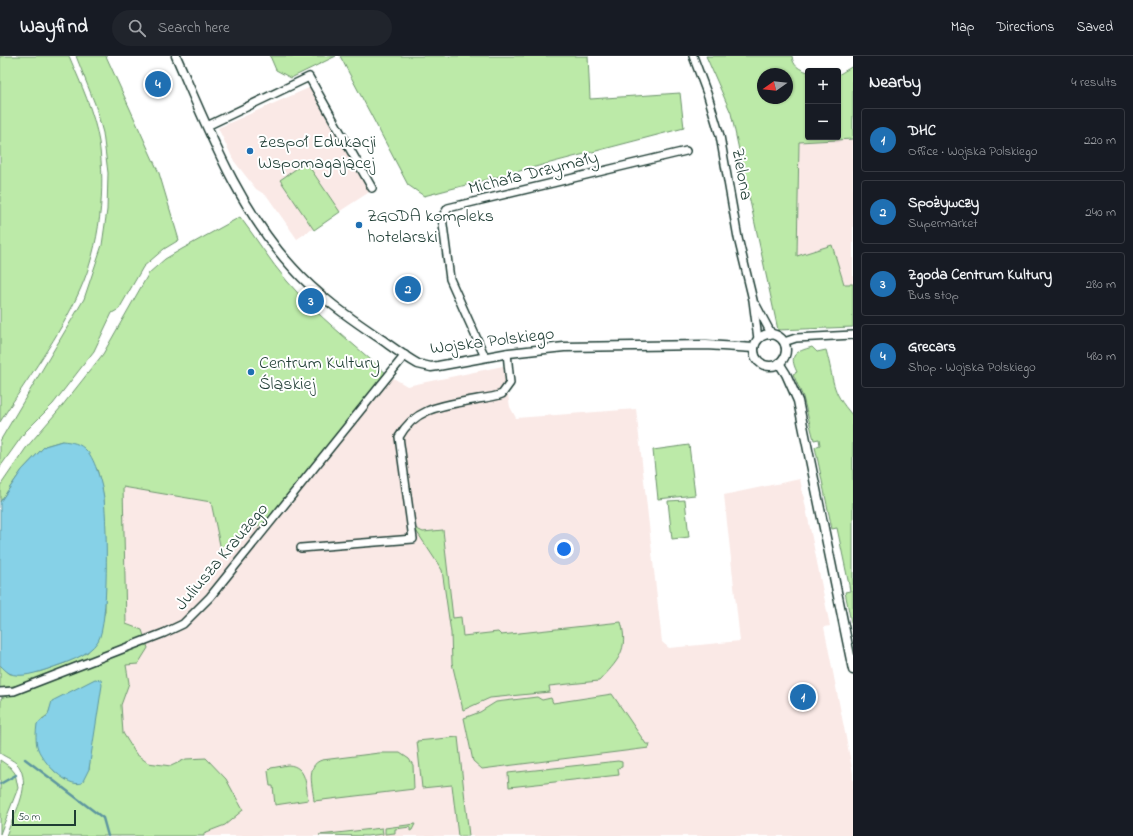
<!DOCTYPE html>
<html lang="en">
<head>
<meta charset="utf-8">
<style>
	body { margin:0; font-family:"Indie Flower",sans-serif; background:#20242c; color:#f1f3f6 }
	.controls { position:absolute; right:12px; top:12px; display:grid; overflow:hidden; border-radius:4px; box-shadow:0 1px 3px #0004 }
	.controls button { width:36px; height:36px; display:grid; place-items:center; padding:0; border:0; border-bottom:1px solid #363941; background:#171b24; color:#f1f3f6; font:20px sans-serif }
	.compass { position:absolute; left:757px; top:12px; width:36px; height:36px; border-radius:50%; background:#171b24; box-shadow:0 1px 3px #0004; rotate:256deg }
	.scale { position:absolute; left:12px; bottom:10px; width:64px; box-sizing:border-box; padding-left:4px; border:2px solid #1f3d34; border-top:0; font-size:11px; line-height:14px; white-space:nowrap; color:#1f3d34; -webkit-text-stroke:3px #fff; paint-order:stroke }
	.you { position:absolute; left:564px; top:493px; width:14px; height:14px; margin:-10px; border:3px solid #fff; border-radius:50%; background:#1a73e8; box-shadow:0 0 0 6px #1a73e833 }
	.badge { display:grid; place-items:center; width:26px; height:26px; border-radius:50%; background:#1f6fb2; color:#fff; font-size:13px; font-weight:700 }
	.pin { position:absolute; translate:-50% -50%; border:2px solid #fff; box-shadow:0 1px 4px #0006 }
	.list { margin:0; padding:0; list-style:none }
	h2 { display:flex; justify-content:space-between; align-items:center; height:52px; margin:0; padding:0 16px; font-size:17px }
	h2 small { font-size:13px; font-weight:400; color:#9ea1a6 }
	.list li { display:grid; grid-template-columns:26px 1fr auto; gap:12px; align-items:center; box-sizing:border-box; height:64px; margin:0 8px 8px; padding:0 8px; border:1px solid #363941; border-radius:4px }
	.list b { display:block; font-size:15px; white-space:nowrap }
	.list p { margin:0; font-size:13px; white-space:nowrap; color:#9ea1a6 }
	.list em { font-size:13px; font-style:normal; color:#9ea1a6 }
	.icon { flex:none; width:22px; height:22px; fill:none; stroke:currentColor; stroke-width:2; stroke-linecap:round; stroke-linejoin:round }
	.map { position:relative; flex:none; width:853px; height:780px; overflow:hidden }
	header { display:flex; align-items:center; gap:24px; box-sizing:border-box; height:56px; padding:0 20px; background:#171b24; border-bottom:1px solid #363941 }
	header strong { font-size:19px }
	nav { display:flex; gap:22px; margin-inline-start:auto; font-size:14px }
	.search { width:280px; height:36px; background:#20242c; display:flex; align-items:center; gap:10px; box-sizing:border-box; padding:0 14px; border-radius:22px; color:#9ea1a6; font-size:15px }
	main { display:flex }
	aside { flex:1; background:#171b24 }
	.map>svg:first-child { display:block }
	.built { fill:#fae9e6 }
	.green { fill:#bceaa8; stroke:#6e946e; fill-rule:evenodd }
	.water { fill:#86d1e7; stroke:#5d969f }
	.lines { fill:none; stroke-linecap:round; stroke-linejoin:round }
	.stream { stroke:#5d969f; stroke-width:2.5 }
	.minor-casing { stroke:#1f3d34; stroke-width:10 }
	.tertiary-casing { stroke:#1f3d34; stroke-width:11 }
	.minor { stroke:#fff; stroke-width:7 }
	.tertiary { stroke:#fff; stroke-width:8 }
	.poi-dot { fill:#1f6fb2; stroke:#fff; stroke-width:1.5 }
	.labels { text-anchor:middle; stroke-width:4; stroke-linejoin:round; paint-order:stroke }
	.poi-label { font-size:18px; fill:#1f3d34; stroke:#fff; text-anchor:start }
	.street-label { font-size:18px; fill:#1f3d34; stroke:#fff }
</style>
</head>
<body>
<header>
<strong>Wayfind</strong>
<div class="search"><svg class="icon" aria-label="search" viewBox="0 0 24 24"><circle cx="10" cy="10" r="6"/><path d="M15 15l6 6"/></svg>Search here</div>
<nav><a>Map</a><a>Directions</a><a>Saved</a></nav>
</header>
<main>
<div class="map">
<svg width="853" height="780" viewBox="0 0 853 780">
	<rect width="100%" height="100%" fill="#fff"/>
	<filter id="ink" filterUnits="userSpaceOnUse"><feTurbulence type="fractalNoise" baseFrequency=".025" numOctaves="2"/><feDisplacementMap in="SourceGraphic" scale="8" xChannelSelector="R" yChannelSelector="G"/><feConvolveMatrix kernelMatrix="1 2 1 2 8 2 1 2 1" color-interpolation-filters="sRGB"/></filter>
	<g filter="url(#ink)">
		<g class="built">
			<polygon points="311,31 371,135 297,183 267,140 256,133 234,105 218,72"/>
			<polygon points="853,83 853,228 844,228 797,200 799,85"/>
			<polygon points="503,310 510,351 516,362 636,353 662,586 669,592 740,585 724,439 800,423 830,570 824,571 853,717 853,780 204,780 204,777 225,769 186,703 171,710 148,707 136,698 123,677 121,649 129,627 126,609 123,431 211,446 221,494 388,319 407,330"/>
		</g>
		<g class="green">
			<path d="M0 0H69C81 28 94 56 99 86 106 133 100 190 80 234 61 279 26 324 0 366Z"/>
			<polygon points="76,0 106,0 159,117 179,184 164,193 143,211 119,253 112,257 94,295 53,348 25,376 0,411 0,385 84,243 102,189 107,154 108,117 103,77 95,48"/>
			<polygon points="270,0 336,0 291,22 276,14"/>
			<polygon points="340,0 588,0 590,43 680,37 684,72 424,140 408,129"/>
			<path d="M706 0H792C793 10 799 13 808 16V81H838V19L853 10V83L799 86 797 200 832 189 844 228H853V271L778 274 731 57ZM763 18H787V42H763Z"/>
			<polygon points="306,106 340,156 314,174 280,124"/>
			<path d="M240 161C256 182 270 205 287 225 317 260 354 288 388 319L283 454 221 494 211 446 123 431 126 568 142 574 148 592 138 608 126 609 129 627 121 649 123 677 136 698 148 707 171 710 186 703 206 702 226 723 243 754 225 769 204 777V780H6C13 759 31 734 20 712 16 704 6 702 0 697L1 642 32 631 20 629 0 632V609L10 618 39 616 65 607 88 596 105 556 104 442 97 413 62 385 45 390 22 414 0 446V430L26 392 62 350 103 298 149 217 165 203 182 193ZM53 645 93 676 89 713 55 716C35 691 37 695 42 663L48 659Z"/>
			<path d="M812 291 817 296 826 294C835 325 829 333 853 360V576L845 536 850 535 849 529 837 472 832 473 815 391 820 389 819 383 814 384 803 341 793 318 797 316C788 298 796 296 812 291Z"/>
			<polygon points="689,389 695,439 658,443 653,394"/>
			<polygon points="685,444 689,481 672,483 668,445"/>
			<path d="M417 473 423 476 443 474 453 562 461 561 463 580 498 576 501 579 621 566C629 594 618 605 599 625L549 630 550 636 490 642 463 654 452 607 451 577 442 514 415 473Z"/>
			<polygon points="612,638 646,688 650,688 649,692 482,713 473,705 464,662 480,656 496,646 537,641 542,644 551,642 553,647"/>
			<polygon points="458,681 469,780 458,780 452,729 422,732 417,685"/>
			<path d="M379 697H400L409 703 413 709 414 733 314 745C313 731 305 709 322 704Z"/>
			<polygon points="0,704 10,711 15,717 18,732 0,778"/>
			<polygon points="618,705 622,706 622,711 618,712 619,719 509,731 508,717"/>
			<path d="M288 709C307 710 306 730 308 744L275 749 273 730H270L268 715 271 712Z"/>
			<polygon points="415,768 412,774 410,775 410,771 395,773 395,777 385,778 385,772"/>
			<polygon points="382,772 383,778 367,780 319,779"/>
		</g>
		<g class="water">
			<path d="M62 385C72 386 80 387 87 395 95 403 103 431 104 443 107 467 109 568 98 585 88 601 64 607 48 613 38 616 20 623 9 617 6 615 3 612 0 609V446L22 414 45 390Z"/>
			<path d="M95 623 101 624 102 629 89 713 82 727C67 732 43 706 38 693 35 685 36 676 37 668L48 659 52 645Z"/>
		</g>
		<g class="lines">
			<g class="stream">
				<polyline points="25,703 103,762 108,780"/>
				<polyline points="0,728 16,719"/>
			</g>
			<defs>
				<g id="minor">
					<polyline points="693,0 708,40 720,80 738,182 753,244 758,283"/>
					<polyline points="207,70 309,21 372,132"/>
					<polyline points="756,249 772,279"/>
					<polyline points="784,286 796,282 853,279"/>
					<polyline points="485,301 450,223 442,161 448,152 686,95"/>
					<path d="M301 492 413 483 399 381C416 350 447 349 478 343 486 342 495 341 502 338L510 327 507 297"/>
					<polyline points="0,636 14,635 164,577 183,568 210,541 405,299"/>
				</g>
				<g id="tertiary">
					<path d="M176 0C208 73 238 152 293 212 317 239 347 260 378 281 391 290 404 300 418 308L431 311 438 310 509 297 564 291 706 289 754 292"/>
					<circle cx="770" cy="294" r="16"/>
					<polyline points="779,307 786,318 798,345 853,614"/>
				</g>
			</defs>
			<use href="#minor" class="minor-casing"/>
			<use href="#tertiary" class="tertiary-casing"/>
			<use href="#minor" class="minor"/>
			<use href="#tertiary" class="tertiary"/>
		</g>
	</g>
	<g class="poi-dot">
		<circle cx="250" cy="95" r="4"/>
		<circle cx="359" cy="169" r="4"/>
		<circle cx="251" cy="316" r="4"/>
	</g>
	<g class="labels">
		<g class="poi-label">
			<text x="258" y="91">Zespoł Edukacji<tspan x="258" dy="21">Wspomagającej</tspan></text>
			<text x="367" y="165">ZGODA kompleks<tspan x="367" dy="21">hotelarski</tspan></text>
			<text x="259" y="312">Centrum Kultury<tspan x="259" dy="21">Śląskiej</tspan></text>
		</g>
		<g class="street-label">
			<text transform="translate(533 116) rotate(-14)" y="6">Michała Drzymały</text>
			<text transform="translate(743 118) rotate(80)" y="6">Zielona</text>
			<text transform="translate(492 284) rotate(-7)" y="6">Wojska Polskiego</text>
			<text transform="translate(221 500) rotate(-50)" y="6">Juliusza Krauzego</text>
		</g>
	</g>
</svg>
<div class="controls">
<button>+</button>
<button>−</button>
</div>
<svg class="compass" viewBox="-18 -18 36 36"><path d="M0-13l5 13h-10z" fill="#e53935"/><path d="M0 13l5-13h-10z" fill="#9ea1a6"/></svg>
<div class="scale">50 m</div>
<div class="you"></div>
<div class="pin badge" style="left:803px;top:641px">1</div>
<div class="pin badge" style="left:408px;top:233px">2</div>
<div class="pin badge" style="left:311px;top:245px">3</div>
<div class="pin badge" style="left:158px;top:28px">4</div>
</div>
<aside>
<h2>Nearby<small>4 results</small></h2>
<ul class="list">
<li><span class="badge">1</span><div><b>DHC</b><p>Office · Wojska Polskiego</p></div><em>220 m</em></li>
<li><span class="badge">2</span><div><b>Spożywczy</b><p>Supermarket</p></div><em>240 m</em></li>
<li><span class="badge">3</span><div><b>Zgoda Centrum Kultury</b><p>Bus stop</p></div><em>280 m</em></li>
<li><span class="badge">4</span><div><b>Grecars</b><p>Shop · Wojska Polskiego</p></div><em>480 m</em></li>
</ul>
</aside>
</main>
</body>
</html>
